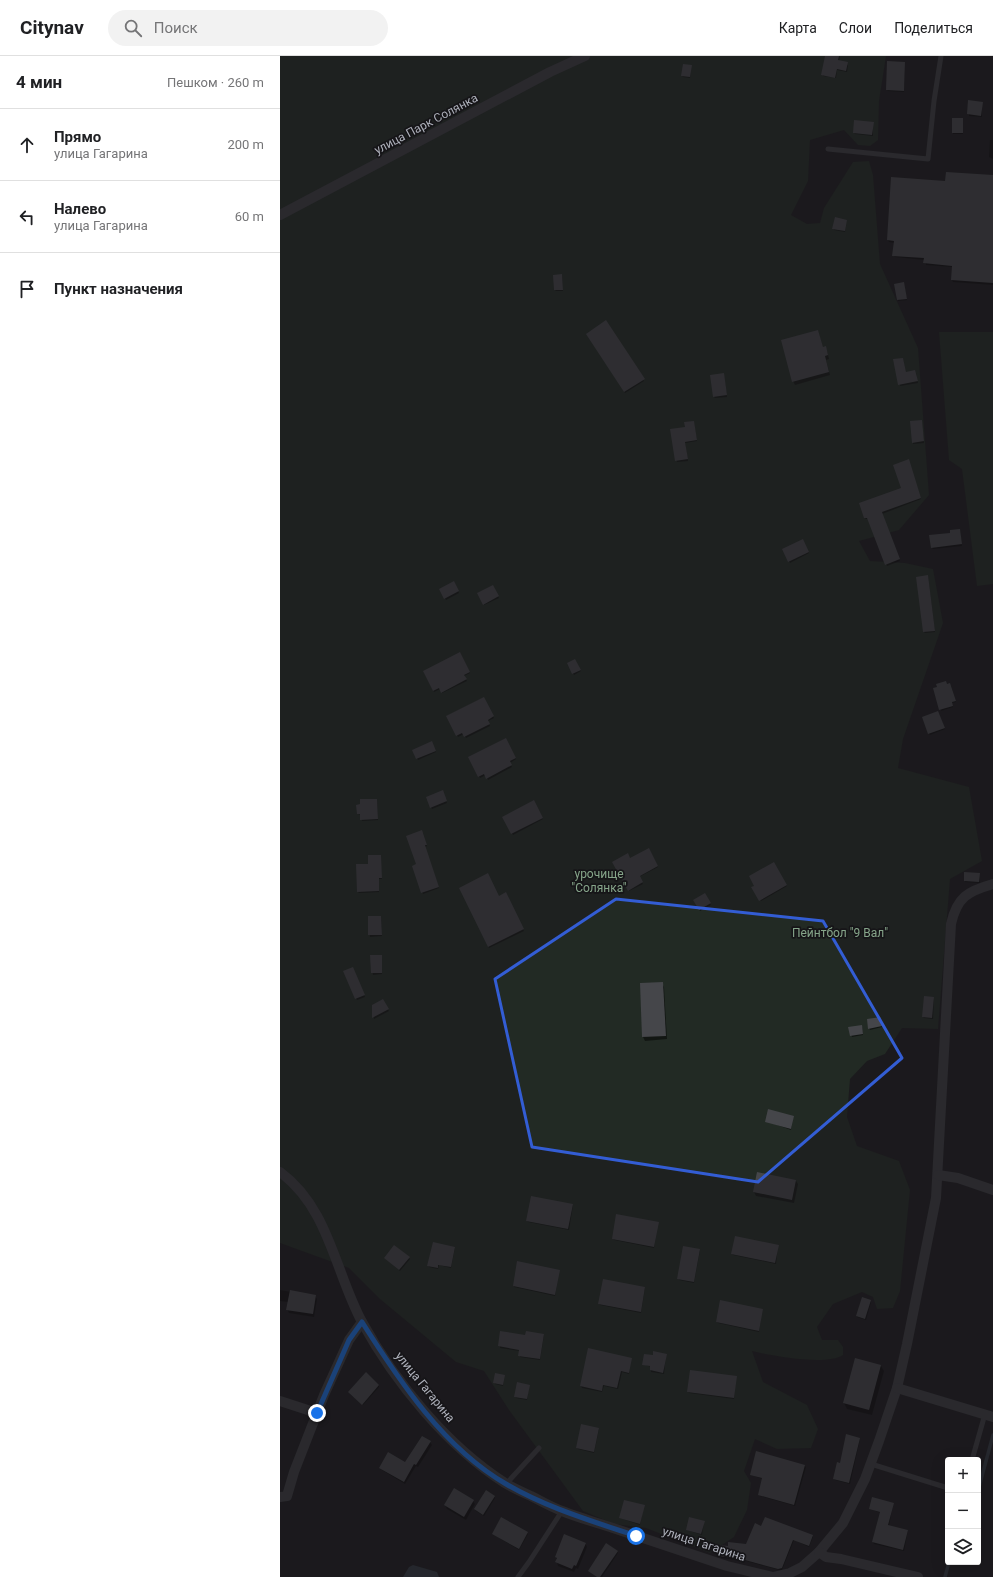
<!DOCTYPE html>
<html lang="ru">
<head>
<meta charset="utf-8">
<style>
	body { margin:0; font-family:Roboto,sans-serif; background:#f2f2f2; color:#202124 }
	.controls { position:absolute; right:12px; bottom:12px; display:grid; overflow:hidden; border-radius:4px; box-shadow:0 4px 16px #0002 }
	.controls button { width:36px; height:36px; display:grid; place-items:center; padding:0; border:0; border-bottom:1px solid #e0e0e0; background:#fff; color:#202124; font:20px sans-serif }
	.stop { position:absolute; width:12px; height:12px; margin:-9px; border:3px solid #1a73e8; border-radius:50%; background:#fff }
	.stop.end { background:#1a73e8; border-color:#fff; box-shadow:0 1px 4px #0008 }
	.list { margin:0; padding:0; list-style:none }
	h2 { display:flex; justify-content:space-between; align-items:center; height:52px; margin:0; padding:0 16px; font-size:17px }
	h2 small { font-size:13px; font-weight:400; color:#757577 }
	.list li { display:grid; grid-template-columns:26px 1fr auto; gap:12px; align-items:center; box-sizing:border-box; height:72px; padding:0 16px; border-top:1px solid #e0e0e0 }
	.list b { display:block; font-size:15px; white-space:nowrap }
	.list p { margin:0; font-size:13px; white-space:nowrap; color:#757577 }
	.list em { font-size:13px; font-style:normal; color:#757577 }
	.icon { flex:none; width:22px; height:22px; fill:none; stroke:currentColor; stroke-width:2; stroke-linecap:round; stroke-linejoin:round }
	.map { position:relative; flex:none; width:713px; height:1521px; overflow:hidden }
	header { display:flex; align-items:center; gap:24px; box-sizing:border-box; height:56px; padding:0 20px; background:#fff; border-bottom:1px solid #e0e0e0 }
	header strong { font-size:19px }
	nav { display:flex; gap:22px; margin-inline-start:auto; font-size:14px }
	.search { width:280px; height:36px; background:#f2f2f2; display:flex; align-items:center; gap:10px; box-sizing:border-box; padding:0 14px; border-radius:22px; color:#757577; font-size:15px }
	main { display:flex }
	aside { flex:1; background:#fff }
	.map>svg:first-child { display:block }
	.green { fill:#222a24 }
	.water { fill:#313840 }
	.shadow { fill:#0007 }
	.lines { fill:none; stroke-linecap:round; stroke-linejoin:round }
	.stream { stroke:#313840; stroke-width:3.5 }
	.building { fill:#45464a }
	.service { stroke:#3c3c41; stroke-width:5 }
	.minor { stroke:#3c3c41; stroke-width:10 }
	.route { stroke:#1a73e8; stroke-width:5 }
	.marked { fill:none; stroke:#335dd4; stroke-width:3; stroke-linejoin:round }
	.labels { text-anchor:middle; stroke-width:3.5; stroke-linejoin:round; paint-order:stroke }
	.street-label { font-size:12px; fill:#aeb1bb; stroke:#161518 }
	.park-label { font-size:12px; fill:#86a58a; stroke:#161518 }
</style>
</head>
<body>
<header>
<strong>Citynav</strong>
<div class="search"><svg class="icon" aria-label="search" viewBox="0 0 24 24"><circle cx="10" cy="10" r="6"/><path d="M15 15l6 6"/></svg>Поиск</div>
<nav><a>Карта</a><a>Слои</a><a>Поделиться</a></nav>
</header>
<main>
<aside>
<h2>4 мин<small>Пешком · 260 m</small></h2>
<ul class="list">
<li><svg class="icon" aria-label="ahead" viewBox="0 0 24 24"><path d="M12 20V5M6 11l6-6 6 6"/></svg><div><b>Прямо</b><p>улица Гагарина</p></div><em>200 m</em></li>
<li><svg class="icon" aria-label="left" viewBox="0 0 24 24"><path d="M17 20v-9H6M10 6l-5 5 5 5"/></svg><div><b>Налево</b><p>улица Гагарина</p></div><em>60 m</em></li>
<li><svg class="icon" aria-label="arrive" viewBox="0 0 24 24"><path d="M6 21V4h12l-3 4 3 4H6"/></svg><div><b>Пункт назначения</b></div></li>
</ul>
</aside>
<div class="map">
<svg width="713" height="1521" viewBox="0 0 713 1521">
	<rect width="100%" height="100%" fill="#1b1a1d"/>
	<g class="green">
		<path d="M0 0H606L599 45 598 84 590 90 578 89 564 74 530 84 528 125 511 159 527 168 540 167 544 152 573 106 589 105 593 119 600 208 638 292 649 439 619 474 579 485 590 505 625 507 653 513 663 567 623 683 618 712 689 731 702 805 670 823 658 973 622 972 605 998 587 1005 570 1023 567 1061 577 1090 619 1105 630 1134 620 1235 613 1252 597 1253 593 1241 582 1236 553 1248 537 1271 542 1284H558L563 1291V1299C547 1310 492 1300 472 1295L483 1326 527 1349 538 1373 531 1392 497 1393 475 1383 464 1415 471 1427 467 1454 454 1481 430 1497 366 1472 334 1468 303 1455 229 1354 204 1315 176 1306 100 1243 69 1212 0 1187Z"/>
		<polygon points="659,276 713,276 713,528 697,530 682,413 669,404"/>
	</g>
	<polygon class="water" points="133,1509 157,1516 159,1521 123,1521 129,1511"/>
	<g class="shadow">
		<polygon points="546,0 560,0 559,6 568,9 567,16 557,14 556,22 543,20"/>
		<polygon points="625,7 624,36 608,35 607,34"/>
		<polygon points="411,10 410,22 403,21 402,20"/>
		<polygon points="689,45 702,47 702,61 689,60"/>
		<polygon points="683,63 683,78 673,78 673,77"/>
		<polygon points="593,67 593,80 575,78 574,77"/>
		<polygon points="710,84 713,84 713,103 709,101"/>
		<polygon points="713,120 713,229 673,226 672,224 672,211 646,209 645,204 615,201 613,199 615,187 609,186 608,184 666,126"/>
		<polygon points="566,164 565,176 554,174 553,172"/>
		<polygon points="282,219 283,235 276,235 275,234"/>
		<polygon points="615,229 624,229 627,244 618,245"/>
		<polygon points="326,266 364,325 345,337 307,278"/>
		<polygon points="538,275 543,292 545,291 547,295 549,303 546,304 550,319 515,329 513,325"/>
		<polygon points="623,303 626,317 636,317 638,327 620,330"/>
		<polygon points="444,320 447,341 435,342 434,341"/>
		<polygon points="414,367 417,385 405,387 408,405 397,406 391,374 406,372"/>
		<polygon points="642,367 644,387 633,388 633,386"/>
		<polygon points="629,406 641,443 602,458 620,505 607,510 588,463 586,463 585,462 580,448 622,433"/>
		<polygon points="680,474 682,490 653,493 652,492 671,477"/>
		<polygon points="523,484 529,497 510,507 503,494"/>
		<polygon points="648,520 655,576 645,577 644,576"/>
		<polygon points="174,526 179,537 166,544 160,533"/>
		<polygon points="213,530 219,542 204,549 198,537"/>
		<polygon points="180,597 190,617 184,620 187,625 162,637 160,633 154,636 144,616"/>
		<polygon points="295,605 301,615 294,619 288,608"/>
		<polygon points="667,629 671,630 676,646 672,647 673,651 661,655"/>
		<polygon points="203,642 214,662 208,665 210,670 186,682 184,678 178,681 167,660"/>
		<polygon points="659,658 665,673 650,679 649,678"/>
		<polygon points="225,683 236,703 230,707 232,711 208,724 206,719 200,722 189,702"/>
		<polygon points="151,686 156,696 138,704 133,694"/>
		<polygon points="163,737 167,747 152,753 151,751"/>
		<polygon points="97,744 98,764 82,765 81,759 78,758"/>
		<polygon points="253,745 263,763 233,779 223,761"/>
		<polygon points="143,777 147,790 145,791 159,832 143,838 133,810 137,809"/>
		<polygon points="369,793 378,811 359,821 363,828 349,835 334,806 350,803"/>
		<polygon points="100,800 102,823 99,823 99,836 79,837 78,836 89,809"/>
		<polygon points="494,807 507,830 481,845 473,832"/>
		<polygon points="685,817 699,818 700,827 685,826"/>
		<polygon points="207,818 218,841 226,837 244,875 209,892 181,832"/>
		<polygon points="425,839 431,849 420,855 414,845"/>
		<polygon points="89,861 101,861 102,880 90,881"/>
		<polygon points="91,900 102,901 102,918 93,919"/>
		<polygon points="72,912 85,941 77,944 64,916"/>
		<polygon points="382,927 384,931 387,983 365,985 363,981 361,928"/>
		<polygon points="654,942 653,963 644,962 643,961"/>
		<polygon points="102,944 109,955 94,963 93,949"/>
		<polygon points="601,963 602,971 590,974 589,972"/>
		<polygon points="582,971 583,979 572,981 569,972"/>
		<polygon points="513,1061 511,1074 486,1065"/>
		<polygon points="516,1125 518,1128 514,1147 476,1140 474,1136"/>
		<polygon points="293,1149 289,1174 248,1166 247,1165"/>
		<polygon points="378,1167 374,1192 334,1184 333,1183"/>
		<polygon points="498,1190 496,1208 453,1199 452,1198"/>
		<polygon points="175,1192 171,1212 159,1209 158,1213 149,1211 148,1209"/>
		<polygon points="420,1194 414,1227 399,1224 398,1222"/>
		<polygon points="129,1202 130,1203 120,1215 106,1203"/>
		<polygon points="279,1215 275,1240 234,1231 234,1230"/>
		<polygon points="365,1232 361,1257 320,1249 319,1248"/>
		<polygon points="0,1234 35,1240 37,1243 34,1261 9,1257 7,1253 8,1246 0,1245"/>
		<polygon points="590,1245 591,1246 586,1264 577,1261 577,1260"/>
		<polygon points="482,1254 479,1276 438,1267 437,1266"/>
		<polygon points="221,1276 246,1280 264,1279 260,1304 240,1301 240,1295 220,1292"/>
		<polygon points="386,1299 384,1318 371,1316 371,1311 363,1308 374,1300"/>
		<polygon points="351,1302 349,1318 342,1316 338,1333 324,1330 322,1336 302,1332 301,1330"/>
		<polygon points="601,1310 604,1315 592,1359 567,1353 564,1347"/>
		<polygon points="224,1320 223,1330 215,1328 214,1326"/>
		<polygon points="456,1321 454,1343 409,1337 408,1336"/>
		<polygon points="99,1329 99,1331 83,1349 70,1338"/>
		<polygon points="249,1330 247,1344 236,1342 235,1341"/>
		<polygon points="319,1373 314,1397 298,1393 297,1392"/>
		<polygon points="580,1383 570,1428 555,1424 554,1423"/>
		<polygon points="150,1386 152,1389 138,1411 136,1410 125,1428 102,1414 100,1412 126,1407"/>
		<polygon points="525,1410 526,1411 515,1450 480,1440 483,1423 471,1419"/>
		<polygon points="215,1441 215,1442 204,1460 196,1455 195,1453"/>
		<polygon points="193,1445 195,1448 186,1464 167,1453 165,1449"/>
		<polygon points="613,1448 609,1470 628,1474 624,1495 594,1488 593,1486 601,1457 590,1453"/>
		<polygon points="364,1450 360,1469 340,1462"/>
		<polygon points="424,1466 422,1479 407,1474"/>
		<polygon points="482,1471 532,1480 533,1481 529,1491 514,1484 502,1514 499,1514 466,1505 441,1502 441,1490 466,1490"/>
		<polygon points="247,1477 248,1478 239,1494 213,1478"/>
		<polygon points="305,1487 307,1491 298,1513 296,1512 294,1516 278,1510 276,1501"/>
		<polygon points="337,1495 338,1497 322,1521 317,1521"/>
	</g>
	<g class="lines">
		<g class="stream">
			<polyline points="698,1435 713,1379"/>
			<polyline points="665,1521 669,1506"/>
		</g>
	</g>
	<g class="building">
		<polygon points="545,0 559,0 558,4 568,6 566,15 557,13 555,22 541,19"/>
		<polygon points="607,5 625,6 624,35 606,34"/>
		<polygon points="403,8 412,9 410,21 401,20"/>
		<polygon points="688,44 703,46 701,60 687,58"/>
		<rect x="672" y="62" width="11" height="15"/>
		<polygon points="574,64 594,66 592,79 573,77"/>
		<polygon points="666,116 713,119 713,227 671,224 672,210 643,207 644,202 612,200 614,185 607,184 611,121 665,125"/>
		<polygon points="555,161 567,164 565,175 552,173"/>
		<polygon points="282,218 283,234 274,234 273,219"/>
		<polygon points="624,226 627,243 617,244 614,228"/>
		<polygon points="326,264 365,323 344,336 306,278"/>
		<polygon points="538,274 543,291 546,290 548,299 545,300 549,316 512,326 501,284"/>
		<polygon points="623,302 626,316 635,314 638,325 618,329 613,303"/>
		<polygon points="444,317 447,339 433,341 430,319"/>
		<polygon points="642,364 644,385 632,387 630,365"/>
		<polygon points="414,365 417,384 405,386 408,403 395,405 390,373 405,371 404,366"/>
		<polygon points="629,403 641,442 602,456 620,503 605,509 587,462 584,462 579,447 621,432 613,409"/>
		<polygon points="680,473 682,488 651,492 649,479 670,477 670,474"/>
		<polygon points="523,483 529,496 508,506 502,493"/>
		<polygon points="648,519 655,575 643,576 636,521"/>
		<polygon points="174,525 179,535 164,543 159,533"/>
		<polygon points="213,529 219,540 203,549 197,537"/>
		<polygon points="180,596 190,616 184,619 187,623 161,637 159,632 153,635 143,615"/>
		<polygon points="295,603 301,614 292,618 287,607"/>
		<polygon points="666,625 667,628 670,627 676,645 672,646 673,650 659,654 653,632 657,631 656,628"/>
		<polygon points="204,641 214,660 208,664 210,668 184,681 182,677 176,680 166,660"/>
		<polygon points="658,655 665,672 648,678 642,661"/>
		<polygon points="226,682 236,702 230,705 232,709 206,723 204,718 198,721 188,701"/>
		<polygon points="152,685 156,695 136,703 132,694"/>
		<polygon points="163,734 167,745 150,752 146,741"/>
		<polygon points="80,743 97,743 98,763 80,764 80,758 77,758 76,749 80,748"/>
		<polygon points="254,744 263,762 231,778 222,761"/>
		<polygon points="142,774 147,789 145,789 159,831 141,837 132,810 136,808 126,780"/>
		<polygon points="369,792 378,810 360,820 363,826 348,835 332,806 348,797 350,802"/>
		<polygon points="88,799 101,799 102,822 99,822 99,835 77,836 76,808 88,808"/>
		<polygon points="494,806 507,829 479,845 471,831 474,830 469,820"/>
		<polygon points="684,816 700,817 699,826 684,825"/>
		<polygon points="208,817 219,840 226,836 244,873 208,891 179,832"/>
		<polygon points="425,837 431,847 419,854 413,844"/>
		<polygon points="88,860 101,860 102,879 88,879"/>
		<polygon points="90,899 102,899 102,917 91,917"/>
		<polygon points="73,911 85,939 75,943 63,915"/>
		<polygon points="383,926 386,980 362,981 360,927"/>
		<polygon points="644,940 654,941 652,962 642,961"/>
		<polygon points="103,943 109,953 92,962 92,949"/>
		<polygon points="601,961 602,970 588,973 587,963"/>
		<polygon points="582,969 583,978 570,980 568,971"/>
		<polygon points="488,1053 514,1060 511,1073 485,1066"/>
		<polygon points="477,1116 516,1124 512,1144 473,1136"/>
		<polygon points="251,1140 293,1148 288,1173 246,1165"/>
		<polygon points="336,1158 379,1166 374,1191 332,1183"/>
		<polygon points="455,1180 499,1189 495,1207 451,1198"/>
		<polygon points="153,1186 175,1191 171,1211 158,1209 158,1212 147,1210"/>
		<polygon points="114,1189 130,1201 119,1214 104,1202"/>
		<polygon points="403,1190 420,1193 414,1226 397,1223"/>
		<polygon points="237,1205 280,1214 275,1239 233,1230"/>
		<polygon points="323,1223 365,1231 361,1256 318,1248"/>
		<polygon points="10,1234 36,1239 33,1258 6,1254"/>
		<polygon points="582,1241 591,1244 585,1263 576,1260"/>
		<polygon points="440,1244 483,1253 479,1275 436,1266"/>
		<polygon points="220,1275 245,1279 246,1275 264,1278 260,1303 238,1300 239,1294 218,1290"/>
		<polygon points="308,1292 352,1302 349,1317 341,1315 337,1332 323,1329 322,1335 300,1330"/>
		<polygon points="373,1295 387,1298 383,1317 370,1314 370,1310 362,1309 364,1298 373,1299"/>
		<polygon points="575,1302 601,1309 589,1354 563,1347"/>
		<polygon points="410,1314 457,1320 454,1342 407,1336"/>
		<polygon points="86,1316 99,1329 82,1349 68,1336"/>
		<polygon points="215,1317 225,1319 223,1329 213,1327"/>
		<polygon points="237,1326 250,1329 247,1343 234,1341"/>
		<polygon points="301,1368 319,1372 314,1396 296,1392"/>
		<polygon points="566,1378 580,1382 569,1427 553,1423 557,1406 560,1407"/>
		<polygon points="142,1380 151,1385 136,1409 134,1408 124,1426 99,1412 108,1396 125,1406"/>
		<polygon points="476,1395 525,1409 514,1449 478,1439 482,1422 470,1419"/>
		<polygon points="174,1432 194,1444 184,1461 164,1449"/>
		<polygon points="206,1434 215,1440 203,1459 194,1453"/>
		<polygon points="592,1441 614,1447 608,1469 628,1474 623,1494 592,1486 600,1456 589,1453"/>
		<polygon points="344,1444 365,1449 360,1468 339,1462"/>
		<polygon points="221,1461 248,1476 239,1493 212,1478"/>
		<polygon points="409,1461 425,1465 421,1478 406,1474"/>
		<polygon points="485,1461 533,1479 529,1490 513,1484 502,1512 498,1513 465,1504 439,1500 440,1489 448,1490 448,1486 466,1488 475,1467 481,1470"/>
		<polygon points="284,1478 306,1487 296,1510 294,1509 292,1513 275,1506 277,1502 275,1501"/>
		<polygon points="326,1487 338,1495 320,1521 317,1521 308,1515"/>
	</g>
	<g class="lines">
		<g class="service">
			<polyline points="548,93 648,103 654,45 661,0"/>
			<polyline points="692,1404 705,1358"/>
			<polyline points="591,1408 668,1432"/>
			<polyline points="226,1428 259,1392"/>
			<polyline points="238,1521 249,1506 282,1455"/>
		</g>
		<g class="minor">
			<polyline points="0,159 270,16 305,0"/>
			<path d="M0 1116C49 1152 55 1216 82 1266 115 1326 167 1390 225 1427 233 1432 242 1436 251 1440 261 1445 271 1451 282 1455 297 1461 314 1466 330 1471 369 1484 408 1497 447 1510L493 1521 510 1517 522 1511 539 1496 563 1467 585 1423 599 1385 617 1332 627 1288 656 1142 671 868C677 841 688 835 713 828"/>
			<polyline points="658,1119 678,1122 713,1134"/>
			<polyline points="617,1332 713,1361"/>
			<polyline points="0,1345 37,1357"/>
			<polyline points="0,1441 7,1440 14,1416 44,1339 69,1284 82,1266"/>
			<polyline points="539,1496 546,1501 561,1503 638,1521"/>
		</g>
	</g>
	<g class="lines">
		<path class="route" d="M37 1357 69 1284 82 1266C120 1326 164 1392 226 1428 267 1452 312 1465 356 1480"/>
	</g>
	<path d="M0 0H713V1521H0ZM336 843 543 865 622 1002 478 1126 252 1091 215 923Z" fill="#1b1a1d" fill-opacity=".55" fill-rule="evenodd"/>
	<path class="marked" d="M336 843 543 865 622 1002 478 1126 252 1091 215 923Z"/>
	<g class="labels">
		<g class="street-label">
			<text transform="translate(146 68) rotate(-28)" y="4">улица Парк Солянка</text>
			<text transform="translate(145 1331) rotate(51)" y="4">улица Гагарина</text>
			<text transform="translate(424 1488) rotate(18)" y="4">улица Гагарина</text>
		</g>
		<g class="park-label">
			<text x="319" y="822">урочище<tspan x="319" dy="14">"Солянка"</tspan></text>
			<text x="560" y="881">Пейнтбол "9 Вал"</text>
		</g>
	</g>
</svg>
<div class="controls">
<button>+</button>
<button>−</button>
<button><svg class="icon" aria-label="layers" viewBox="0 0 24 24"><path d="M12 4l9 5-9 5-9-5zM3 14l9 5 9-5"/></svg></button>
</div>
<div class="stop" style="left:356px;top:1480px"></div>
<div class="stop end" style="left:37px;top:1357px"></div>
</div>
</main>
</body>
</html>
